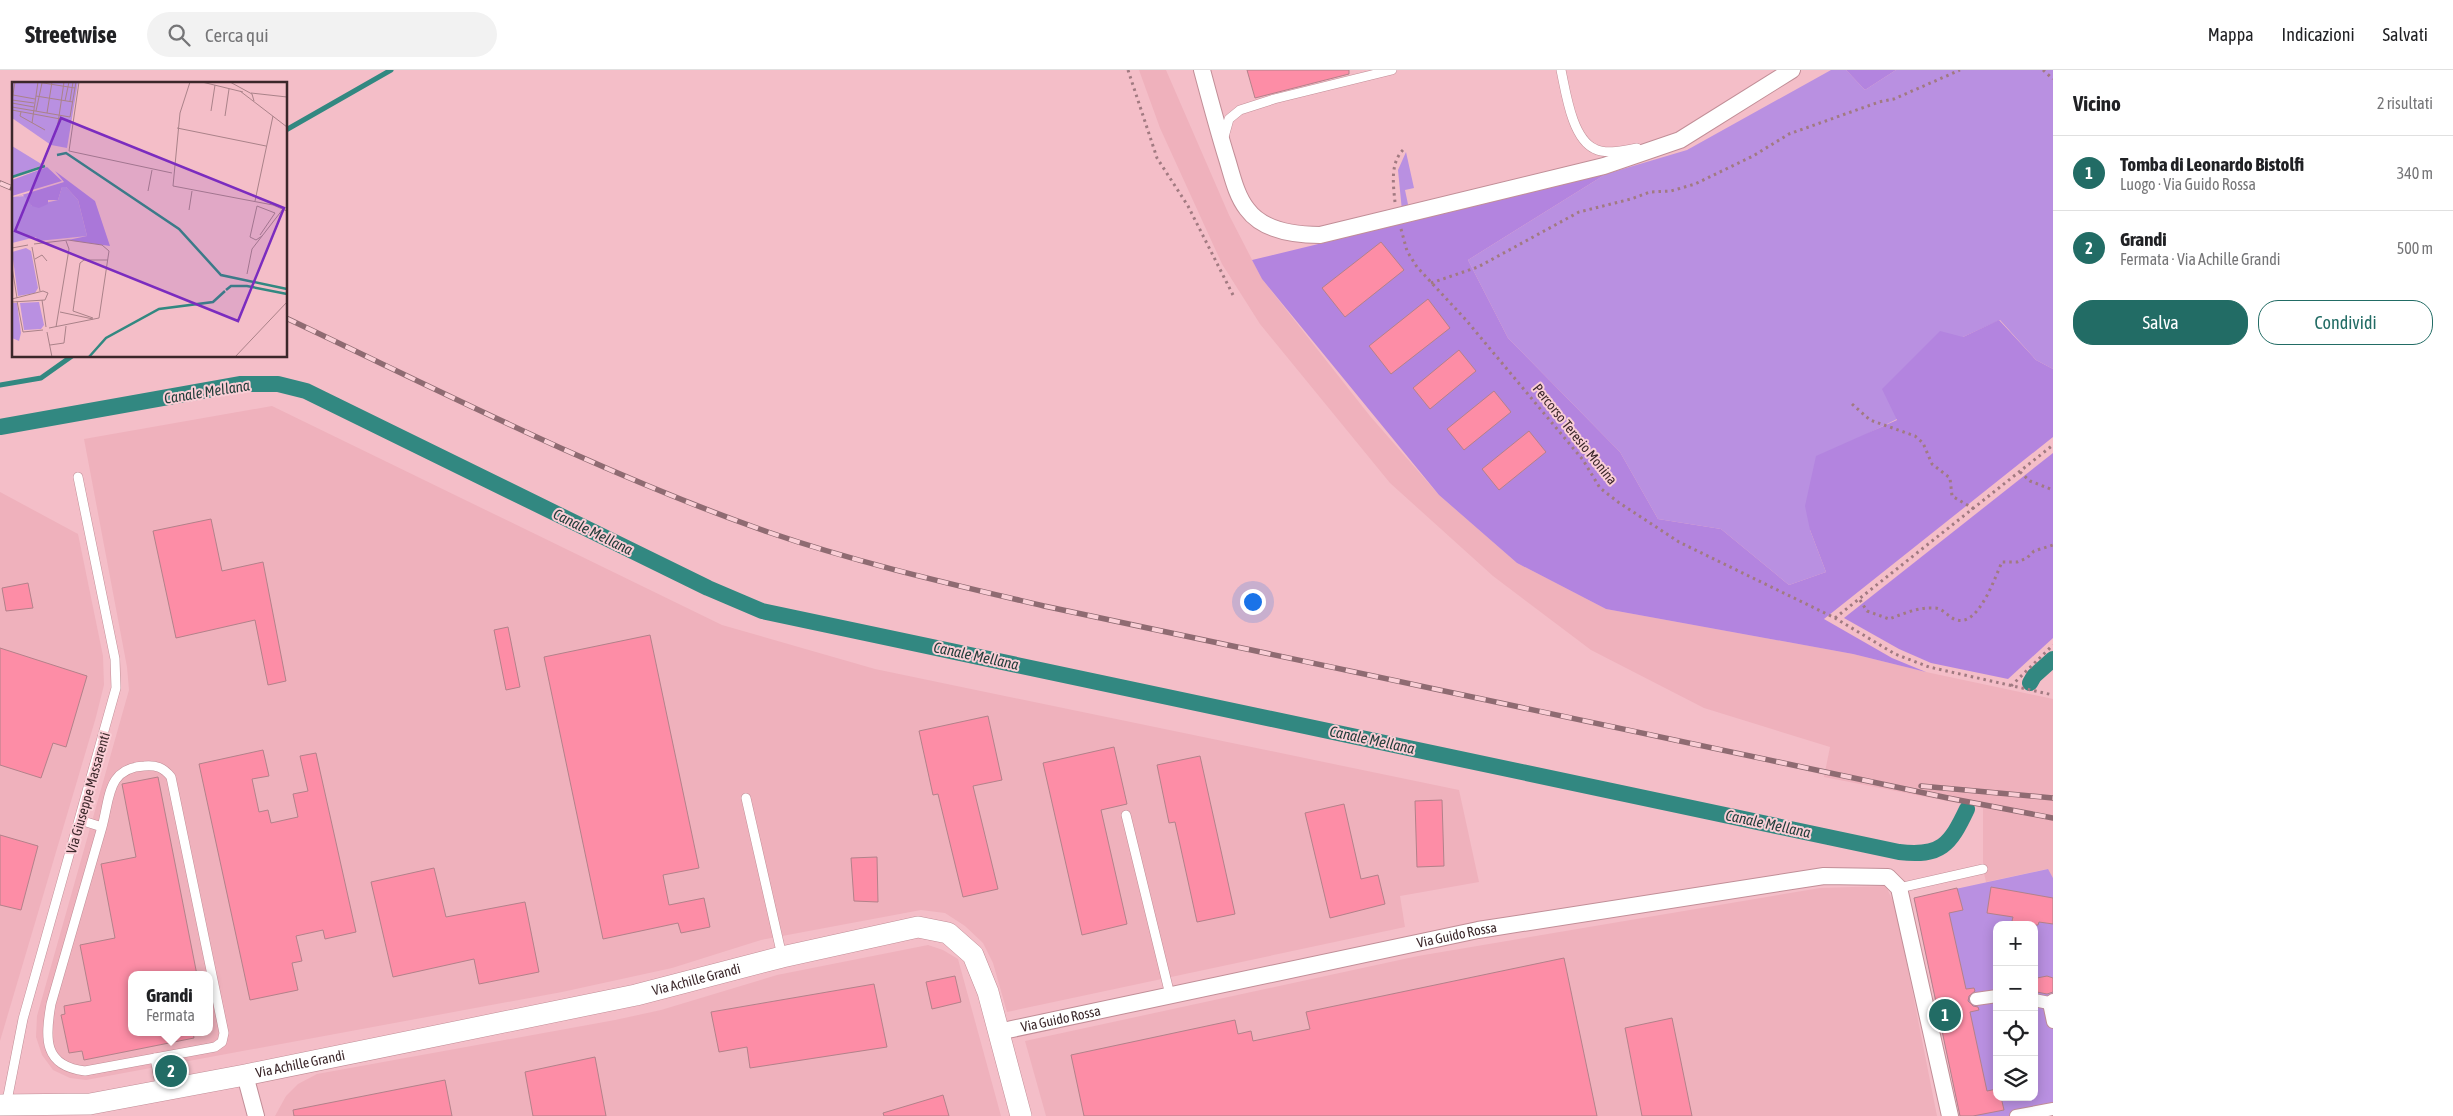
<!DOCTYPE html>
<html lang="it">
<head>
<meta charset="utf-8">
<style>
	body { margin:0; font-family:"Asap Condensed",sans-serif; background:#f2f2f2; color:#202124 }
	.controls { position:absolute; right:15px; bottom:15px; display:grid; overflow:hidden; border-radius:10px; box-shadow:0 2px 12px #0003 }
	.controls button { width:45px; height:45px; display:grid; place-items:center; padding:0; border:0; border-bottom:1px solid #e0e0e0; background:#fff; color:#202124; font:25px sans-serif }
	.you { position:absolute; left:1252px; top:531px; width:18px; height:18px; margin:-12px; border:4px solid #fff; border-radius:50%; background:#1a73e8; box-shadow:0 0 0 8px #1a73e833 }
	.badge { display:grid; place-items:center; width:32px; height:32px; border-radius:50%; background:#226c65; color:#fff; font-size:16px; font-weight:700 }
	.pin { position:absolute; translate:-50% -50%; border:2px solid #fff; box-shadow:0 1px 5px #0006 }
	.popup { position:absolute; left:128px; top:901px; width:85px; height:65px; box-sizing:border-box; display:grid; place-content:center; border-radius:10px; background:#fff; filter:drop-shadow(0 1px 4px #0005); font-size:16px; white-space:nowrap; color:#757577 }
	.popup b { font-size:19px; color:#202124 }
	.popup::after { content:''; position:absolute; left:50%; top:100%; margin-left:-10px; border:10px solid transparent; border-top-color:#fff }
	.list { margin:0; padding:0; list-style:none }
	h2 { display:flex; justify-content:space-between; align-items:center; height:65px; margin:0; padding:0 20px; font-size:21px }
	h2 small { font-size:16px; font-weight:400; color:#757577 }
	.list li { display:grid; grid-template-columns:32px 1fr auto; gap:15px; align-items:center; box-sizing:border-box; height:75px; padding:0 20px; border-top:1px solid #e0e0e0 }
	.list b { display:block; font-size:19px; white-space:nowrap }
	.list p { margin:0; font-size:16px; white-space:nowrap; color:#757577 }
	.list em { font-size:16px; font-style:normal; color:#757577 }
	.actions { display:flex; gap:10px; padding:15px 20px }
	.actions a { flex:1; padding:11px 0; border:1px solid #226c65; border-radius:20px; text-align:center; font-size:18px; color:#226c65 }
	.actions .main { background:#226c65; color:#fff }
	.icon { flex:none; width:28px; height:28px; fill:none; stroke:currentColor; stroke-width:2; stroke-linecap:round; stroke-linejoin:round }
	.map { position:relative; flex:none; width:2053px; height:1046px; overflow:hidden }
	header { display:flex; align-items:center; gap:30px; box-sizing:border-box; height:70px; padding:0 25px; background:#fff; border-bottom:1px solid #e0e0e0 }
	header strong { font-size:24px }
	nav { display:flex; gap:28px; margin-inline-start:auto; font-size:18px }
	.search { width:350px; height:45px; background:#f2f2f2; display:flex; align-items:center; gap:12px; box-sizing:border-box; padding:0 18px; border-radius:28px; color:#757577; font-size:19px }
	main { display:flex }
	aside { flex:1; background:#fff }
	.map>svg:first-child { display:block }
	.built { fill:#efb1bc; fill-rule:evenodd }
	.green { fill:#b990e1; fill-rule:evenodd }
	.forest { fill:#b384df }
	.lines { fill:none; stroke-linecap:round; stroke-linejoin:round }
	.stream { stroke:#328881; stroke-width:5 }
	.canal { stroke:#328881; stroke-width:16 }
	.building { fill:#fd8da6; stroke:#b3818a }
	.service-casing { stroke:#c18e97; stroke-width:10 }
	.pedestrian-casing { stroke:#c18e97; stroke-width:14 }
	.minor-casing { stroke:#c18e97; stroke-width:18 }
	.tertiary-casing { stroke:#c18e97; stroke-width:22 }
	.path { stroke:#a17a81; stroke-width:3; stroke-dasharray:2.5 4; stroke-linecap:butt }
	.service { stroke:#fff; stroke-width:9 }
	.pedestrian { stroke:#fff; stroke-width:12 }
	.minor { stroke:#fff; stroke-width:16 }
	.tertiary { stroke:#fff; stroke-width:21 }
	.rail-casing { stroke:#8f6b72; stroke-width:5.5 }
	.rail { stroke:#faced6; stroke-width:4; stroke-dasharray:11; stroke-linecap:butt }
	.labels { text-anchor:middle; stroke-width:4; stroke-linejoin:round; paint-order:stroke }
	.street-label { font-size:14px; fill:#3b272a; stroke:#faced6 }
	.water-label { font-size:15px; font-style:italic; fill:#223d3a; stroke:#faced6 }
	.inset-river { fill:none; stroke:#328881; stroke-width:2.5 }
	.inset-road { fill:none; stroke:#aa8289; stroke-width:1 }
	.view { fill:#7b2cbf; fill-opacity:0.15; stroke:#7b2cbf; stroke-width:2.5 }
	.inset-edge { fill:none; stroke:#3b272a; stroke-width:2.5 }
</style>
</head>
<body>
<header>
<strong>Streetwise</strong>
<div class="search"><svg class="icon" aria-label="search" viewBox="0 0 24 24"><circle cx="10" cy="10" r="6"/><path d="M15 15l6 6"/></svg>Cerca qui</div>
<nav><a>Mappa</a><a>Indicazioni</a><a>Salvati</a></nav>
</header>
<main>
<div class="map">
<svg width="2053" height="1046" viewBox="0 0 2053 1046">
	<rect width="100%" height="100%" fill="#f4bec8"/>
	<g class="built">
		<polygon points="1139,0 1166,0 1229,145 1262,209 1370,346 1439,425 1517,493 1606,539 1853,584 1926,602 2053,629 2053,808 2047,799 1986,812 1983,799 1983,738 1824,707 1830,677 1704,638 1591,580 1493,506 1390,413 1260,254 1222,194 1160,58"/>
		<path d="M272 336 722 555 875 599 1459 720 1479 812 1400 826 1405 857 1007 942 993 893 983 873 965 856 945 843 921 840 761 870 672 898 562 922 86 1010 70 1008 53 1000 42 985 36 967 37 946 129 620 127 597 84 369ZM132 905H210V962H132Z"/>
		<polygon points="0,422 78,464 103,586 104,615 96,647 0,971"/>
		<polygon points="1886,816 1896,838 1937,1046 1046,1046 1025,971 1418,886 1820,818"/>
		<polygon points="928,875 943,880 958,889 1001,1046 275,1046 286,1026 298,1014 317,1004 615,950 661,940 777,905"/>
	</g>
	<g class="green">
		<polygon points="1831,0 1846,0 1865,20 1896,0 2053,0 2053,299 2036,290 2000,250 1963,267 1897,349 1863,366 1810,460 1826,502 1789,515 1721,459 1658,449 1620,382 1508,268 1468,190 1606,104 1687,80"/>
		<polygon points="1406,82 1414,118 1405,120 1409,139 1402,141 1398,100"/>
		<path d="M2048 799 2053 808V1046H1960L1914 828ZM1997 855H2034V1027H1997Z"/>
	</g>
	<g class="forest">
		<polygon points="1846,0 1896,0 1865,20"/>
		<polygon points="1606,104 1468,190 1508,268 1620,382 1658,449 1721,459 1789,515 1826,502 1810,460 1805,436 1816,386 1897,350 1882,319 1940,261 1963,267 1999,250 2036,290 2053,299 2053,367 1824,549 1892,588 1926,602 1853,584 1606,539 1517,493 1439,425 1262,209 1252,190"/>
		<polygon points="2053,383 2053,568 2008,609 1931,593 1899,579 1844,548"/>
	</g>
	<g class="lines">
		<g class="stream">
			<polyline points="286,60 391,0"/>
			<polyline points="0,315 41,308 72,286"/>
		</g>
		<g class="canal">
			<path d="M0 357 241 314H278L306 321 708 518 762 541 1899 782C1941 787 1950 775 1967 739"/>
			<polyline points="2030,613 2034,606 2053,589"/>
		</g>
	</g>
	<g class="building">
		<polygon points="1247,0 1349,0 1349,4 1255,28"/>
		<polygon points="1381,172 1404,200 1345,247 1322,218"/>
		<polygon points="1428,229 1450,258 1391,304 1369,276"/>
		<polygon points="1459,280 1476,301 1430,339 1413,318"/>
		<polygon points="1494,321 1511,342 1464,380 1447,359"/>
		<polygon points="1529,361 1546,382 1499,420 1482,399"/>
		<polygon points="211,449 222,501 263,492 286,611 268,615 255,550 176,568 153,461"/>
		<polygon points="28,513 33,538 6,541 2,518"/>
		<polygon points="508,557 520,617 506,620 494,560"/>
		<polygon points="650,565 699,798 663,805 669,835 704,828 710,857 681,863 678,853 603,869 544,587"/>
		<polygon points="0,578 87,606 66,677 53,673 41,708 0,695"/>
		<polygon points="988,646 1002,710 973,716 998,819 963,827 938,724 933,725 919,661"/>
		<polygon points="1114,677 1127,734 1101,740 1127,854 1082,865 1043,693"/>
		<polygon points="263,680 269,706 252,709 259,742 268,740 271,753 298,747 293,724 308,721 300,686 316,683 356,862 325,869 323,860 296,866 302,891 292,893 298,920 250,930 199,694"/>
		<polygon points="1200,686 1235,844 1197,852 1175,752 1169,753 1157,695"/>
		<polygon points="158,707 197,905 132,905 132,962 193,962 194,968 84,990 82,981 69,983 61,945 65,944 64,936 91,931 80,875 115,868 101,794 136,787 122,714"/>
		<polygon points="1442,730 1444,796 1417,797 1415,731"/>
		<polygon points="1344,734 1361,809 1378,805 1385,834 1330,848 1305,743"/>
		<polygon points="0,765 38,776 21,840 0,835"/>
		<polygon points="877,787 878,832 854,831 851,788"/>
		<polygon points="434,798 446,847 525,832 539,902 479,914 474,889 393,907 371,812"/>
		<polygon points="1991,817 2053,828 2053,854 2039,852 2038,855 2011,855 2013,847 1987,843"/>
		<polygon points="1957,818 1963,840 1949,843 1966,919 1974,918 1975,921 1969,926 1968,931 1973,936 1978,937 1979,940 1970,942 1987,1021 1997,1019 1997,1027 2001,1027 2004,1040 1973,1046 1960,1046 1914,828"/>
		<polygon points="1564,888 1597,1046 1084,1046 1071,985 1235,950 1238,964 1251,961 1253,971 1310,959 1306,942"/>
		<polygon points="955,906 961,932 932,939 926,912"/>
		<polygon points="2047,906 2053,908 2053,922 2047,924 2037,922 2034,913 2037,908"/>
		<polygon points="874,914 887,977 750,998 747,977 719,982 711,942"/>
		<polygon points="1672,948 1692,1046 1642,1046 1625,958"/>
		<polygon points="595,987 606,1046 533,1046 525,1002"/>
		<polygon points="445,1010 452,1046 294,1046 293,1040"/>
		<polygon points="943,1025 949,1046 884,1046 883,1043"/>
	</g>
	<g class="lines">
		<defs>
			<g id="service">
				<path d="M1561 0C1566 23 1572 69 1595 79 1607 85 1625 80 1637 78"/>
				<polyline points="1224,67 1229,49 1240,40 1274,29 1392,0"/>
				<polyline points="746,728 782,886"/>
				<polyline points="1126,745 1170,925"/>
				<path d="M80 750 102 757C110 728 107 698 144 696 156 695 163 697 171 707L224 963 222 972 215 977 85 1001C43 996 45 968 51 934L102 757"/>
				<polyline points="1899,818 1983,799"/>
				<polyline points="155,988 161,1021"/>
				<polyline points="6,1036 23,949 116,618 115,589 78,407"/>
			</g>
			<g id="pedestrian">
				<polyline points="1976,929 1997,926"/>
				<polyline points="2034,930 2049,933 2053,930"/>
				<polyline points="2049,933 2053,952"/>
				<polyline points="2016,1046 2053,1039"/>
			</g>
			<g id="minor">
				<path d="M1202 0C1210 30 1218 60 1227 89 1232 105 1236 125 1247 139 1263 161 1295 165 1320 165L1604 96 1680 70 1792 0"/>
				<path id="s1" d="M998 962 1478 860 1824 806 1888 807 1899 818 1950 1046"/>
				<polyline points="245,1005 256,1046"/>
			</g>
			<g id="tertiary">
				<path id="s2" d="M0 1035 90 1034 245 1005 636 925 782 887 918 857 948 863 973 885 988 922 1021 1046"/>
			</g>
		</defs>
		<use href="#service" class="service-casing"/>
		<use href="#pedestrian" class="pedestrian-casing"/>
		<use href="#minor" class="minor-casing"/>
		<use href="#tertiary" class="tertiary-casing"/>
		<g class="path">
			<polyline points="1128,0 1157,88 1188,136 1233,225"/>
			<polyline points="2043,0 2053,9"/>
			<path d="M1395 132C1393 113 1390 91 1405 78"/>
			<polyline points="1401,159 1407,181 1417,197 1466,250 1583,390 1600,418 1618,432 1679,472 1835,548 1895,584 1929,597 2053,625"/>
			<polyline points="1431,213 1478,197 1579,142 1631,129 1650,122 1671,121 1695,114 1753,86 1789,64 1879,32 1894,29 1960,0"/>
			<polyline points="1852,334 1870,350 1915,366 1923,373 1932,394 1950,408 1952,426 1974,439"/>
			<polyline points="2020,402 2030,411 2053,420"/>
			<path d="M1860 530 1867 541 1889 549C1903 544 1918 537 1934 538 1944 538 1948 548 1957 550 1979 556 1995 507 2002 492H2017L2027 488 2034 481 2053 475"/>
			<polyline points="1835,548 2053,375"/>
			<polyline points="2011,616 2053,575"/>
		</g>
		<use href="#service" class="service"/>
		<use href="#pedestrian" class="pedestrian"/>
		<use href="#minor" class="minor"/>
		<use href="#tertiary" class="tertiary"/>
		<defs>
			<g id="rail">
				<polyline points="0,113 14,119"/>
				<path d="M286 248C445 323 602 404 768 462 858 493 951 514 1044 536L1948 728 2053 748"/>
				<polyline points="1921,716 2053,728"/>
			</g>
		</defs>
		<use href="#rail" class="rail-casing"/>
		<use href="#rail" class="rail"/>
	</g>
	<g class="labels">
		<g class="street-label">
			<text transform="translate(1575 364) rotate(51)" y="5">Percorso Teresio Monina</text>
			<text transform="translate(88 723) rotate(-74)" y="5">Via Giuseppe Massarenti</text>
			<text dy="5" stroke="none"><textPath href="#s1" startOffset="469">Via Guido Rossa</textPath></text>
			<text dy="5" stroke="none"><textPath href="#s2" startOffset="709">Via Achille Grandi</textPath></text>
			<text dy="5" stroke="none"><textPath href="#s1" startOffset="64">Via Guido Rossa</textPath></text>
			<text dy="5" stroke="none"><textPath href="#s2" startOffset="304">Via Achille Grandi</textPath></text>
		</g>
		<g class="water-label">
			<text transform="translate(207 322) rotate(-9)" y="5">Canale Mellana</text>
			<text transform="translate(593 462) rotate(26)" y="5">Canale Mellana</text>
			<text transform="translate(976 586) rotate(12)" y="5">Canale Mellana</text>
			<text transform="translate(1372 670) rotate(12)" y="5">Canale Mellana</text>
			<text transform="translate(1768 754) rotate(12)" y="5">Canale Mellana</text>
		</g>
	</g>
	<g transform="translate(12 12)">
		<rect width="275" height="275" fill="#f4bec8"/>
		<path d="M1 0H66L55 66 39 63 0 36ZM0 64 31 83 0 94ZM50 105H54L66 118 75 154 26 159 24 155 0 161V115L14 114 20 124 46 118ZM14 166 19 169 26 206 23 211 6 214 0 170ZM27 220 32 243 29 247 12 248 8 221ZM0 221H5L9 251 7 259 0 256Z" fill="#b990e1"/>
		<path d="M35 85 50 99 0 114V98ZM43 89 83 119 98 164 56 158 75 154 66 118 54 105H50L46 118H36V122L27 126 20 124 11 113 0 116 52 100Z" fill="#b384df"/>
		<path class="inset-river" d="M45 73 54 71 167 147 209 193 275 207M0 95 33 84M214 208 219 204H235L275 212M77 275 94 256 147 227 201 220 213 209"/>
		<path class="inset-road" d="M25 0 63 6M67 0 57 69 160 91M178 0 168 31 161 104 261 123 275 129M190 0 231 10M218 0 240 12 242 19M228 9 275 45M239 11 275 15M1 13 23 17M24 14 61 20M0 18 22 21M0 19 3 0M53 19 57 0M58 19 61 0M0 21 22 25M0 25 58 35 64 0M0 28 59 39M24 29 30 1M199 29 203 3M9 30 8 34 33 48M35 31 40 0M213 34 217 7M20 41 26 0M165 46 254 64M45 48 52 0M136 109 140 88M243 119 261 34M177 128 180 109M248 153 263 131 245 124 238 155 244 158 250 154M22 162 56 158 90 163 97 169 87 236 37 246M20 165 28 209M0 166 16 163M23 177 30 173 35 179M0 185 5 216M235 192 240 167 271 127M0 217 31 209 36 211 33 218 0 220M30 218 34 245M5 219 11 250 31 248M48 230 81 237M81 236 61 229 68 181 72 178H96M44 245 57 167 54 159M35 250 40 275M38 263 52 261 54 244M223 275 275 220"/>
		<path class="view" d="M49 36 272 126 226 239 3 149Z"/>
		<rect width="275" height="275" class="inset-edge"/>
	</g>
</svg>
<div class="controls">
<button>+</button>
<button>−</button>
<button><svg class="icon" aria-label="locate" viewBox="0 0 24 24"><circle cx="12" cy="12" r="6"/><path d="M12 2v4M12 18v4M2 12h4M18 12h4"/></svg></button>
<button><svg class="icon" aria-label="layers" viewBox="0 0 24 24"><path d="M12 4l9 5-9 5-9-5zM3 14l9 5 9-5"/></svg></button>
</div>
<div class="you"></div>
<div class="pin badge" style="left:1945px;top:945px">1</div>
<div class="pin badge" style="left:171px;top:1001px">2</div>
<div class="popup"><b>Grandi</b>Fermata</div>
</div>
<aside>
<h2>Vicino<small>2 risultati</small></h2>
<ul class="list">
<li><span class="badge">1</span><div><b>Tomba di Leonardo Bistolfi</b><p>Luogo · Via Guido Rossa</p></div><em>340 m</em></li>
<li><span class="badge">2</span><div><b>Grandi</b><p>Fermata · Via Achille Grandi</p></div><em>500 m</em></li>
</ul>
<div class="actions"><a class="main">Salva</a><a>Condividi</a></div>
</aside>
</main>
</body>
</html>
